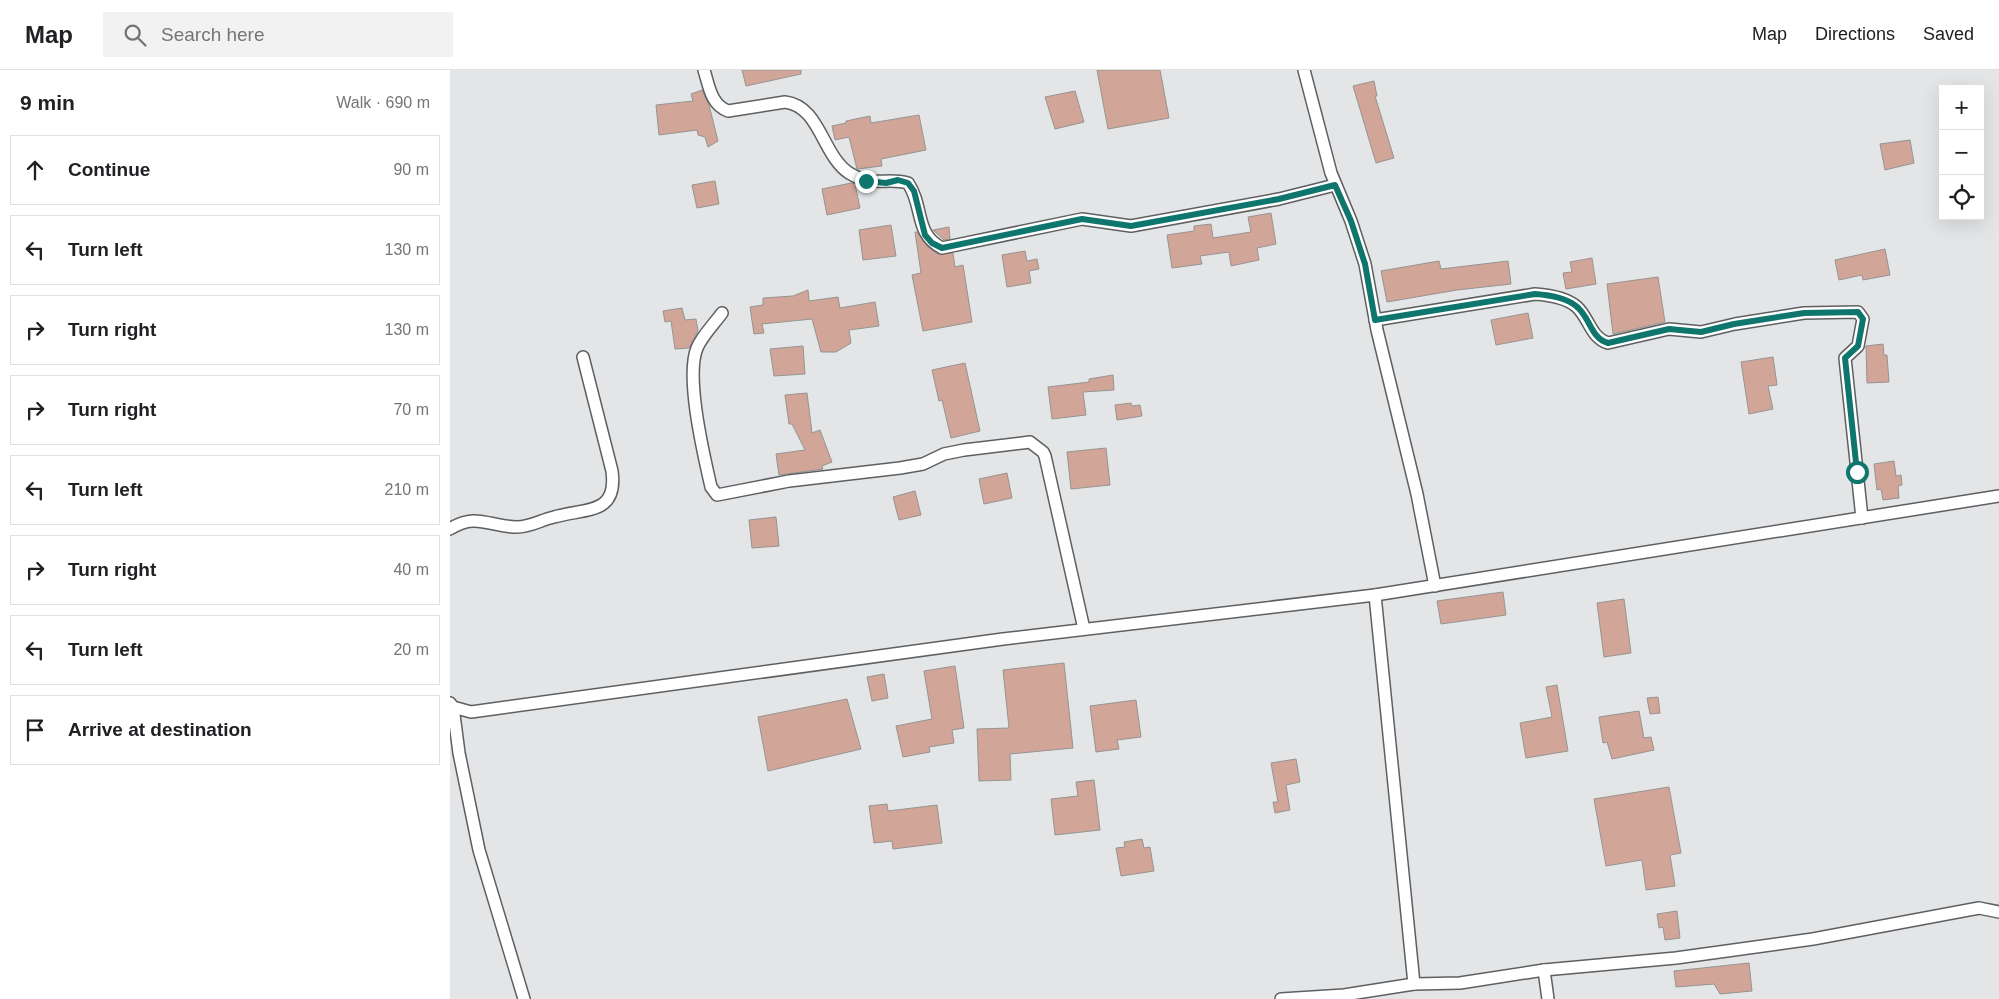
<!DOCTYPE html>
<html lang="en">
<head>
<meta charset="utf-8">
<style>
	body { margin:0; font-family:Arial,sans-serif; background:#f2f2f2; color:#202124 }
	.controls { position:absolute; right:15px; top:15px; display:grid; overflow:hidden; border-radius:0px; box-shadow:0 5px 20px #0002 }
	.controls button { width:45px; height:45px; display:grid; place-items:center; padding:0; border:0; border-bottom:1px solid #e0e0e0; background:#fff; color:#202124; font:25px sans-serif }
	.stop { position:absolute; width:15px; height:15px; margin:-11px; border:4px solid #0f766e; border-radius:50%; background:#fff }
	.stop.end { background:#0f766e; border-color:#fff; box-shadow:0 1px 5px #0008 }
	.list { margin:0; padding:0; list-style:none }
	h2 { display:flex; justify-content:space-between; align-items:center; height:65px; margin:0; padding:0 20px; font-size:21px }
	h2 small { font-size:16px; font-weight:400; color:#757577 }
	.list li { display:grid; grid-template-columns:32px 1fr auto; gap:15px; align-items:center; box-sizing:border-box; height:70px; margin:0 10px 10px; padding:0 10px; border:1px solid #e0e0e0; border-radius:0px }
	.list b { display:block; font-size:19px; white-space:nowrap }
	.list em { font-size:16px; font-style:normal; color:#757577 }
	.icon { flex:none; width:28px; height:28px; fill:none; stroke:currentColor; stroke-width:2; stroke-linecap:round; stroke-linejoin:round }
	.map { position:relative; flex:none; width:1549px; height:929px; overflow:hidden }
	header { display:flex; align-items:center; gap:30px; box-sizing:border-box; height:70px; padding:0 25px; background:#fff; border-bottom:1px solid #e0e0e0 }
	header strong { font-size:24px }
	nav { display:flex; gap:28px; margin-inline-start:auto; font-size:18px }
	.search { width:350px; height:45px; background:#f2f2f2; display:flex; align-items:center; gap:12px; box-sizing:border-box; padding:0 18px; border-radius:0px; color:#757577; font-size:19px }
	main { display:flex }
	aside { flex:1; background:#fff }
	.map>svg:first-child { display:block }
	.building { fill:#d1a597; stroke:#969493 }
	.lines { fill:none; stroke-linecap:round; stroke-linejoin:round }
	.street-casing { stroke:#5e5f61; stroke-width:14 }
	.street { stroke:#fff; stroke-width:11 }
	.route { stroke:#0f766e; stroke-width:6 }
</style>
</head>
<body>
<header>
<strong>Map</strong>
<div class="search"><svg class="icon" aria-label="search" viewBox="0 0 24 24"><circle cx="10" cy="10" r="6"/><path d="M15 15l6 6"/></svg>Search here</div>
<nav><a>Map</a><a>Directions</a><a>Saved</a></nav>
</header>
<main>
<aside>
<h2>9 min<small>Walk · 690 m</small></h2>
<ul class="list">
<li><svg class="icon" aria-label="ahead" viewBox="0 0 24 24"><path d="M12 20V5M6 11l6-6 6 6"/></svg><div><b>Continue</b></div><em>90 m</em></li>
<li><svg class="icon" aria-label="left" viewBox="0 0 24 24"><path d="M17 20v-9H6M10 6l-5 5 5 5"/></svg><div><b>Turn left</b></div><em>130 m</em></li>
<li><svg class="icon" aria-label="right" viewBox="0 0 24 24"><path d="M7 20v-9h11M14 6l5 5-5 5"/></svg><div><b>Turn right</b></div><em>130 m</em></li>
<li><svg class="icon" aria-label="right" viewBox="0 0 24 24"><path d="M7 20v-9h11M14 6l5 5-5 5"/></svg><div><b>Turn right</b></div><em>70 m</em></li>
<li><svg class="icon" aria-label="left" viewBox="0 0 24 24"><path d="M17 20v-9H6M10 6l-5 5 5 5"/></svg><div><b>Turn left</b></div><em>210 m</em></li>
<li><svg class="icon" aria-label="right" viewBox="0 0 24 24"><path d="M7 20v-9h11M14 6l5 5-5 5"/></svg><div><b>Turn right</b></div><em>40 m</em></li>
<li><svg class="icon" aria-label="left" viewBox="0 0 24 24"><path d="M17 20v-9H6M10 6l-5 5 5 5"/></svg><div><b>Turn left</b></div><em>20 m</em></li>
<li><svg class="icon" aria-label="arrive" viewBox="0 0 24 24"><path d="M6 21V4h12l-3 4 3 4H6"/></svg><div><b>Arrive at destination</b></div></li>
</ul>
</aside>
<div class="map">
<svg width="1549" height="929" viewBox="0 0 1549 929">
	<rect width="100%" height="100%" fill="#e3e5e7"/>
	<g class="building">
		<polygon points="292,0 351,0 351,4 296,16"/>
		<polygon points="647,0 710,0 719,48 658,59"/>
		<polygon points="924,11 927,26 925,26 944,88 926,93 903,16"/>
		<polygon points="252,20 259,35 268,71 258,77 255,67 248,65 247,60 209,65 206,35 243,31 241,24"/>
		<polygon points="625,21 634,52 605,59 595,27"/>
		<polygon points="469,45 476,80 431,89 432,96 407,99 399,67 385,70 382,56 396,53 396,51 420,46 421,53"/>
		<polygon points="1460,70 1464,93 1435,100 1430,74"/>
		<polygon points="265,111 269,134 247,138 242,115"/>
		<polygon points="401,113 405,114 410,138 377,145 372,119"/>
		<polygon points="821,143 826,174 807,178 809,190 781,196 779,182 750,186 752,194 722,198 717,165 744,161 744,156 761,154 763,168 801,162 798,147"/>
		<polygon points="441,155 446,186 413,190 409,160"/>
		<polygon points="499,157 500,169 494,170 483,160"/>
		<polygon points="465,162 467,162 478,177 488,184 503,183 505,197 513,195 522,252 473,261 462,205 471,203"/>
		<polygon points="1435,179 1440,205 1413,210 1412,205 1389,210 1385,190"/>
		<polygon points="575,181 577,191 587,189 589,199 579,201 581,213 557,217 552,185"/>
		<polygon points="1142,188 1146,214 1116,219 1113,203 1122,202 1120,192"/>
		<polygon points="989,191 991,199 1058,191 1061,214 1007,220 937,232 931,201"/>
		<polygon points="1208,207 1215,252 1163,264 1157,214"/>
		<polygon points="358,220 359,231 388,227 390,238 425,232 429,256 399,260 401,273 386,282 371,282 362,249 312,254 314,263 304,264 300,237 313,235 313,228 343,226"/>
		<polygon points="232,238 235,250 246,249 248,261 239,278 225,279 221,251 215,252 213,241"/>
		<polygon points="1078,243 1083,268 1046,275 1041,250"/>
		<polygon points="1433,274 1434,285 1437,285 1439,312 1417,313 1416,276"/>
		<polygon points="353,276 355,304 324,306 320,279"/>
		<polygon points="1323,287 1327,315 1318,316 1323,339 1299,344 1291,292"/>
		<polygon points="515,293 530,361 501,368 492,330 489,331 482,300"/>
		<polygon points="663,305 664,320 633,322 636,345 602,349 598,317 639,312 639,309"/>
		<polygon points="357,323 362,363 370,360 382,392 372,396 373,399 329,405 326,384 355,380 342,354 339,354 335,325"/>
		<polygon points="681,333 682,336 690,335 692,346 667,350 665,335"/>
		<polygon points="656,378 660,415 621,419 617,382"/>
		<polygon points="1444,391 1446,406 1451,405 1452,415 1448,416 1449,428 1433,430 1431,419 1427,420 1424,394"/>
		<polygon points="557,403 562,428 534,434 529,409"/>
		<polygon points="465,421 471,445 449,450 443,427"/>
		<polygon points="326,447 329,476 302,478 299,450"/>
		<polygon points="1053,522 1056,545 991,554 987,531"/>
		<polygon points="1174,529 1181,583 1154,587 1147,533"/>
		<polygon points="614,593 623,678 560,684 561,710 529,711 527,659 559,658 553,600"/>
		<polygon points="505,596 514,658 502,660 504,673 479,677 480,682 453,687 446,656 482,649 474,601"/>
		<polygon points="434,604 438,628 422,631 417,607"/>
		<polygon points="1107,615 1118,681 1076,688 1070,653 1102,647 1096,617"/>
		<polygon points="1208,627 1210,643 1200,644 1197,628"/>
		<polygon points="397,629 411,679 318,701 308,647"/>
		<polygon points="686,630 691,667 667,670 669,679 646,682 640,636"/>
		<polygon points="1189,641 1194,668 1201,667 1204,680 1162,689 1157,672 1153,673 1149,647"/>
		<polygon points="846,689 850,712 836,715 840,740 825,743 823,732 828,732 821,693"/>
		<polygon points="644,710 650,760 605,765 601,729 628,726 626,712"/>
		<polygon points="1219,717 1231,783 1220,785 1225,816 1196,820 1192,790 1156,796 1144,729"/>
		<polygon points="437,734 438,741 487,735 492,773 443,779 442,771 424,773 419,736"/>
		<polygon points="692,769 694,778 700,777 704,801 671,806 666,778 675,777 674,772"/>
		<polygon points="1227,841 1230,868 1215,870 1213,857 1209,858 1207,844"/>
		<polygon points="1299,893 1302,921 1270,924 1264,914 1226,917 1224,901"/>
	</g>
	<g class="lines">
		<defs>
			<g id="street">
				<path d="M254 0C259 16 261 35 278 41L335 32C370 36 372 85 399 103 424 118 435 107 458 113 474 136 464 164 492 178L632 149 681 156 829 129 885 115"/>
				<polyline points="854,0 881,103 901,151 915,194 927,260 967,424 985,516"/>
				<path d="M272 243C264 254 252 266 247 278 235 307 254 386 261 417L267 425 339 411 450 398 473 394 494 384 514 380 580 372 593 382 595 386 634 559"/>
				<path d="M925 250 1085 224C1099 225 1117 228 1127 237 1139 248 1141 268 1158 273L1219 259 1251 262 1285 254 1354 243 1408 242 1413 249 1408 276 1395 288 1412 448"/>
				<path d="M0 459C26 442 40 457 67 457 80 457 91 450 104 447 136 438 168 445 162 401L133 287"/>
				<polyline points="925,525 964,914"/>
				<polyline points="0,633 3,637 21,642 553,569 925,525 1549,426"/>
				<polyline points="3,637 9,683 29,780 74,929"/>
				<polyline points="1094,900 1098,929"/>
				<polyline points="831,929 894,925 964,914 1010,913 1094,900 1226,888 1363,869 1529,838 1549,842"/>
			</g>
		</defs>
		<use href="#street" class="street-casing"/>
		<use href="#street" class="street"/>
	</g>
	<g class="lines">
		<path class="route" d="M416 111 436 113 448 110 458 113 464 121 475 165 482 173 492 178 632 149 681 156 829 129 885 115 901 151 915 194 925 250 1085 224C1099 225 1115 227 1126 236 1140 246 1140 268 1158 273L1219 259 1251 262 1284 254 1354 243 1408 242 1413 249 1408 276 1395 288 1407 402"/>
	</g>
</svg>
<div class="controls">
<button>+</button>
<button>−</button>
<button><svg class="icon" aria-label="locate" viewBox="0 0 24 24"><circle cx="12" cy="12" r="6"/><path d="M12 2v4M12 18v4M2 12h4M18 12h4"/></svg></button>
</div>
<div class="stop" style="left:1407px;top:402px"></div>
<div class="stop end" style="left:416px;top:111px"></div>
</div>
</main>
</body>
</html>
